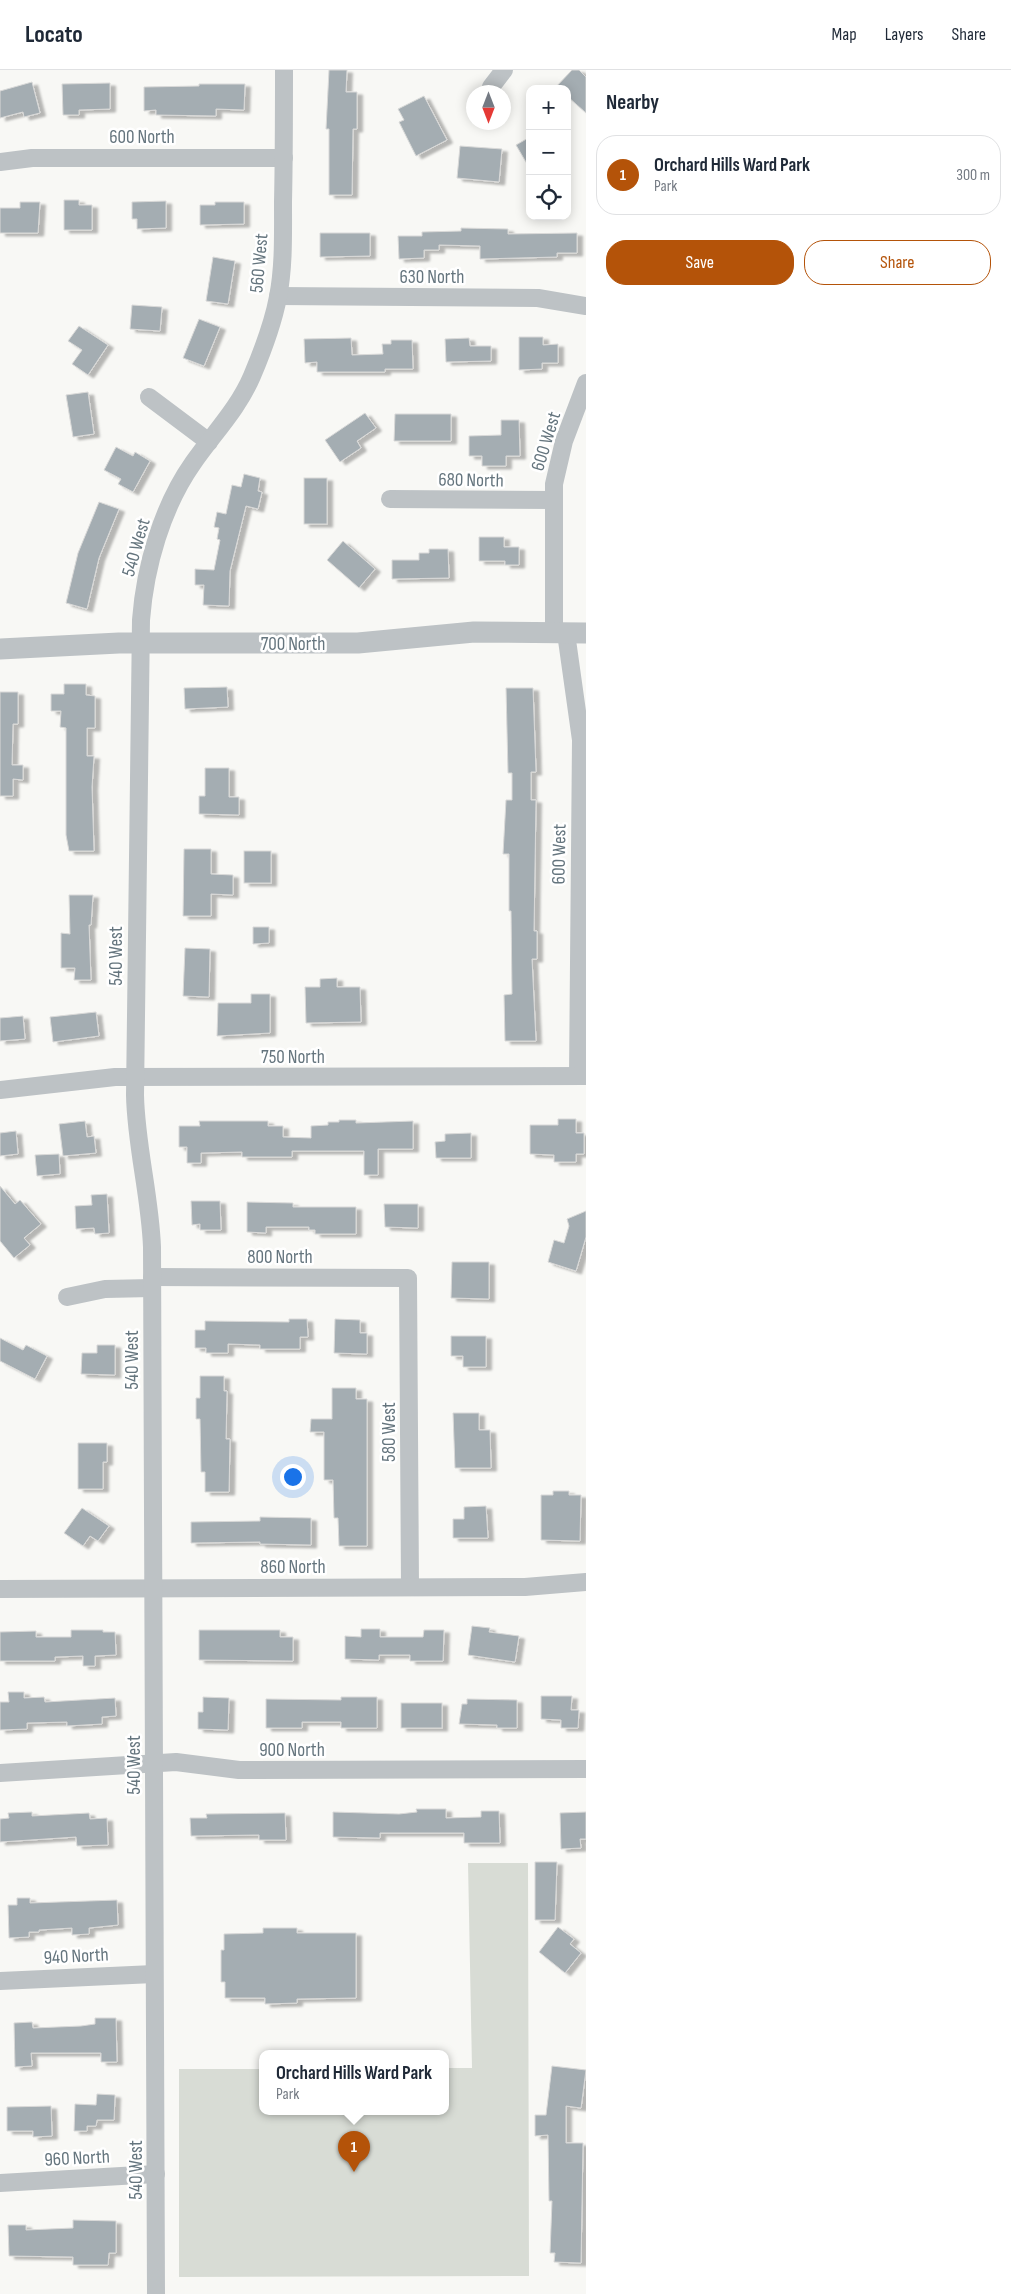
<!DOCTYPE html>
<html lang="en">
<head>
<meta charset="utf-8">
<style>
	body { margin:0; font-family:"Sofia Sans Condensed",sans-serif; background:#f2f2f3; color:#1f2937 }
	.controls { position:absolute; right:15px; top:15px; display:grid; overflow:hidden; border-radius:10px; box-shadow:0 2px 12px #0003 }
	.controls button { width:45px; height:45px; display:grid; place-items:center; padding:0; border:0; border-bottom:1px solid #e0e1e3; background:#fff; color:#1f2937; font:25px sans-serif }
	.compass { position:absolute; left:466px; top:15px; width:45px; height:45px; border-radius:50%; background:#fff; box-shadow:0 2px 12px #0003; rotate:180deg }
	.you { position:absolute; left:292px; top:1406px; width:18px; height:18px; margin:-12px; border:4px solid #fff; border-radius:50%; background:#1a73e8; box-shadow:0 0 0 8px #1a73e833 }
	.badge { display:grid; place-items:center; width:32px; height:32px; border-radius:50%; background:#b45309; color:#fff; font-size:16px; font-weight:700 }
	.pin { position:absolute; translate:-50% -41px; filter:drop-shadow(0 1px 2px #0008) }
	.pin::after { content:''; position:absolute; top:26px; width:18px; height:15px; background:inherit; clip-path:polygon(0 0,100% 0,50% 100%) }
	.popup { position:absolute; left:259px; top:1980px; width:190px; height:65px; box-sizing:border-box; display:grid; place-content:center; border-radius:10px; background:#fff; filter:drop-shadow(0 1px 4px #0005); font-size:16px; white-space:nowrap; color:#747a83 }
	.popup b { font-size:19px; color:#1f2937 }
	.popup::after { content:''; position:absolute; left:50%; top:100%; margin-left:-10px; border:10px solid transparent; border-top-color:#fff }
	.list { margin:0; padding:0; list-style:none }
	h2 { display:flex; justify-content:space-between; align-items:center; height:65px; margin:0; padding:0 20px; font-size:21px }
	h2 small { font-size:16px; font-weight:400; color:#747a83 }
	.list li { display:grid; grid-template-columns:32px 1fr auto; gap:15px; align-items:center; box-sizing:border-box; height:80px; margin:0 10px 10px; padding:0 10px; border:1px solid #e0e1e3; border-radius:20px }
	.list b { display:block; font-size:19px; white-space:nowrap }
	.list p { margin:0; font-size:16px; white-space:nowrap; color:#747a83 }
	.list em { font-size:16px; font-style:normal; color:#747a83 }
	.actions { display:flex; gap:10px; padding:15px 20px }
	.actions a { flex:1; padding:11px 0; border:1px solid #b45309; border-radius:20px; text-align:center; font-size:18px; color:#b45309 }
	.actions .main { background:#b45309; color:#fff }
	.icon { flex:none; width:28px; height:28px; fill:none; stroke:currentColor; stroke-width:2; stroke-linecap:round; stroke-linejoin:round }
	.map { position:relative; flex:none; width:586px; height:2224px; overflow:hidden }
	header { display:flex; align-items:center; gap:30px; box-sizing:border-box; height:70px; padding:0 25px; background:#fff; border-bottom:1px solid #e0e1e3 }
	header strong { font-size:24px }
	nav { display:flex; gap:28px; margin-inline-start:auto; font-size:18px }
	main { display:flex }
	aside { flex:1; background:#fff }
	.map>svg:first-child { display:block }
	.green { fill:#d8dcd5 }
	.building { fill:#a4adb2; stroke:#d9d9d8; filter:url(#shadow) }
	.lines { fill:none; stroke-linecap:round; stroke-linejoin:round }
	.minor { stroke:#bdc2c5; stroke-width:18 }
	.tertiary { stroke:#bdc2c5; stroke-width:21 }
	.labels { text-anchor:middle; stroke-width:5; stroke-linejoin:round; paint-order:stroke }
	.street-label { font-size:19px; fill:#65757e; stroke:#fff }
</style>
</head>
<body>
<header>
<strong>Locato</strong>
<nav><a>Map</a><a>Layers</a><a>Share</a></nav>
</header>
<main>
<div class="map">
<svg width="586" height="2224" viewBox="0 0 586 2224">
	<defs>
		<filter id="shadow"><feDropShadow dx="5.5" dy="3" stdDeviation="1" flood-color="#0004"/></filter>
	</defs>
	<rect width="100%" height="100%" fill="#f8f8f5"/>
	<polygon class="green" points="468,1793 528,1793 529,2206 179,2207 179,1999 263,1999 263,2041 445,2041 445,1998 472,1998"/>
	<g class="building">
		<polygon points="329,0 347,0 346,22 357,22 357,59 353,59 352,125 329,125 329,59 326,59"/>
		<polygon points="572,0 579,0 586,7 586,43 567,26 567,19 554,19"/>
		<polygon points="32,12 40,43 24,47 23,42 0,48 0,21"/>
		<polygon points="110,13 110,39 79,40 79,45 63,45 62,14"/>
		<polygon points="199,14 245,14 244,40 216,39 216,46 156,45 156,40 144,41 144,17 199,16"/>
		<polygon points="424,26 447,70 416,86 399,52 404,50 398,39"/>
		<polygon points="530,67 530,99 516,75"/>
		<polygon points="460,76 502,79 499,112 457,108"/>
		<polygon points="64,130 79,130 79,135 92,135 92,160 64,160"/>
		<polygon points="166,131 166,158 137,159 137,149 132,149 132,132"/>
		<polygon points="20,132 40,132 38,163 0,163 0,138 20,138"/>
		<polygon points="215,132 244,132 244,154 200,155 200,135 215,135"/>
		<polygon points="461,158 508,159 508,164 577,163 577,183 557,183 557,187 480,189 480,176 439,175 439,180 424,180 424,188 399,189 398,166 422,166 422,162 461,161"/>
		<polygon points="320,163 370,163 370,186 320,187"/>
		<polygon points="213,187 235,191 228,234 206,231"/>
		<polygon points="132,235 162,237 160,261 130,259"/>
		<polygon points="199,249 220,257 204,296 183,288"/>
		<polygon points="79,256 108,275 88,305 72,294 82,280 68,271"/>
		<polygon points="519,267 543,267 543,275 558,274 558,293 542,293 542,299 519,300"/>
		<polygon points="351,268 352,285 383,284 382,274 391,274 391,270 412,270 413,299 385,299 385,302 317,302 317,292 305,293 304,269"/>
		<polygon points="469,268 470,276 491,276 491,291 446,292 445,269"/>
		<polygon points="88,322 94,364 73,367 66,325"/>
		<polygon points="365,343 376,358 357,371 361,378 340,392 325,370"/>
		<polygon points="395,344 451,344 451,371 394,371"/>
		<polygon points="501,350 519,350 520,386 506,386 506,396 482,396 482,386 469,386 469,366 501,365"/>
		<polygon points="116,377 133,386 135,382 150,391 133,422 118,414 121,409 104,400"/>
		<polygon points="244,404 260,408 258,421 262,422 258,439 246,436 230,501 229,536 203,535 204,515 195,515 195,499 214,500 220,470 217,469 219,458 214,457 217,442 226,444 232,415 241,417"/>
		<rect x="304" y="408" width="23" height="46"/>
		<polygon points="99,432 119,439 99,488 87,539 66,533 78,483"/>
		<polygon points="479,467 504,467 504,477 519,477 519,495 505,495 505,491 479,491"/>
		<polygon points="343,471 375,499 359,518 327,490"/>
		<polygon points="429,479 448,479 449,508 392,509 392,490 419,490 419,483 429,483"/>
		<polygon points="64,614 86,614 86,625 95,626 95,658 87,658 87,686 94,686 92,717 94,781 69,781 66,765 66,658 60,657 61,641 51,641 51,624 64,624"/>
		<polygon points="227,617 228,637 185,639 184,618"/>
		<polygon points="506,618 533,618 536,702 531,702 531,730 536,730 534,861 537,861 537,889 532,889 536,971 505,971 504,925 512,924 511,841 509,841 509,784 503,784 506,730 512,730 512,703 508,703"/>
		<polygon points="0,622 18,622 18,654 13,654 12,695 23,695 23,710 13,709 13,726 0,726"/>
		<polygon points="205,698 229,698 229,727 239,727 239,745 199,744 199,726 205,726"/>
		<polygon points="184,779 211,779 211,804 233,805 233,825 211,824 211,846 183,846"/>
		<rect x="244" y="781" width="27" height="32"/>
		<polygon points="69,825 93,825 91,855 89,855 91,910 74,910 75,898 61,898 61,863 70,864"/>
		<polygon points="253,857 269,857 269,873 253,874"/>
		<polygon points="185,878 210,879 209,927 183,926"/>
		<polygon points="337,908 337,917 360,917 361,952 306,953 305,917 320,917 320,909"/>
		<polygon points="251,924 270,924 270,963 217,966 218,933 251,933"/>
		<polygon points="96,942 99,966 53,972 50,947"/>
		<polygon points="23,946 25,969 0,971 0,948"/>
		<polygon points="558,1049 576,1049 576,1063 584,1063 584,1084 576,1084 576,1092 554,1092 554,1085 530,1084 530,1055 558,1055"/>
		<polygon points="339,1050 356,1050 356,1053 413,1051 413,1079 378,1079 378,1105 364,1105 364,1081 292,1081 292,1087 242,1087 242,1082 201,1083 201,1093 187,1093 187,1077 179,1077 179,1056 200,1056 199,1051 268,1051 268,1056 283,1056 283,1067 311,1068 311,1056 328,1055 328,1052 339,1052"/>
		<polygon points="85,1051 87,1067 94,1066 96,1083 63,1086 59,1054"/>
		<polygon points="16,1061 18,1084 0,1086 0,1063"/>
		<polygon points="471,1063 471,1088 436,1088 435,1072 445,1071 445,1064"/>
		<polygon points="59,1084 60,1104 37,1106 35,1085"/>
		<polygon points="0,1116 15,1134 20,1130 41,1154 24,1168 30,1175 14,1188 0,1171"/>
		<polygon points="107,1124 109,1163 95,1164 94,1158 76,1159 75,1136 92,1135 91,1125"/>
		<polygon points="191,1131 220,1131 221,1160 200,1160 200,1154 192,1155"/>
		<polygon points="247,1132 293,1133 293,1137 356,1137 356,1164 315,1164 315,1160 309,1160 309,1157 266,1157 266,1163 247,1162"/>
		<polygon points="384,1134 418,1134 418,1158 385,1157"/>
		<polygon points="586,1141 586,1167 576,1201 548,1192 554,1170 564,1173 569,1156 567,1149"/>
		<polygon points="452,1192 489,1192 489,1229 451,1228"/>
		<polygon points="289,1249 307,1249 308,1267 300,1267 300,1279 260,1279 260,1275 228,1274 228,1283 206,1283 206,1278 195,1278 195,1260 205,1260 205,1251 289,1252"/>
		<polygon points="335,1249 360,1250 360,1263 367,1263 367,1284 334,1283"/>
		<polygon points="451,1266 486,1266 486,1297 463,1297 463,1286 451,1286"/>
		<polygon points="0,1268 23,1280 26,1275 47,1286 35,1309 0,1291"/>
		<polygon points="97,1275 115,1275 115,1305 81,1304 82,1283 97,1283"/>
		<polygon points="200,1306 224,1306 224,1321 227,1321 226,1369 230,1369 229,1422 205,1422 205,1402 201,1402 200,1349 196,1349 196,1328 200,1328"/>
		<polygon points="332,1318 356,1318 356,1329 367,1329 367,1476 339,1476 338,1448 334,1448 333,1410 324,1410 324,1362 310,1362 311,1349 332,1349"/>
		<polygon points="453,1343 479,1343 479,1360 490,1360 491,1398 455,1398"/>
		<polygon points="78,1373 107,1373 107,1392 103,1392 103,1419 78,1419"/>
		<polygon points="553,1421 569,1421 569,1425 581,1425 580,1471 541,1470 541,1425 553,1425"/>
		<polygon points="486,1436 488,1468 453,1468 453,1449 464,1449 464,1437"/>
		<polygon points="82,1438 109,1456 98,1471 90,1466 83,1476 64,1463"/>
		<polygon points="260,1447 311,1448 311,1475 260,1474 260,1472 191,1473 191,1452 260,1451"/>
		<polygon points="472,1556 490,1558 489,1562 519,1566 515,1592 468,1585"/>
		<polygon points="361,1559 380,1559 380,1567 423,1567 424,1560 444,1560 443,1591 410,1591 410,1585 379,1585 379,1590 345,1589 345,1566 361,1567"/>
		<polygon points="71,1560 103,1560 103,1562 115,1562 116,1585 95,1586 95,1596 83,1596 83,1586 55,1587 55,1591 0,1591 0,1562 36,1561 36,1567 71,1567"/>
		<polygon points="199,1560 280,1560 280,1567 293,1567 293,1591 199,1590"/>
		<polygon points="8,1622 24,1622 24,1628 44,1627 45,1632 115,1628 116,1646 102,1647 102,1654 67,1656 67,1652 27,1653 27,1659 0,1660 0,1632 9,1632"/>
		<polygon points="541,1626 572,1626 571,1640 579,1640 578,1658 561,1658 561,1650 541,1649"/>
		<polygon points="203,1627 229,1628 228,1660 198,1659 198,1642 203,1642"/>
		<polygon points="341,1627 377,1627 377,1658 341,1658 341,1652 302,1652 302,1658 266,1658 266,1629 341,1630"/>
		<polygon points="467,1629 517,1630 517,1658 497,1658 497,1655 459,1654 462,1634 467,1634"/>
		<rect x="401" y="1633" width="41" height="25"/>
		<polygon points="416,1739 446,1739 446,1748 481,1747 481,1741 499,1741 500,1773 464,1773 464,1763 380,1763 380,1768 333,1767 333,1742 399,1744 417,1742"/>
		<polygon points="32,1742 32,1746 89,1743 90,1749 107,1748 108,1775 77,1776 76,1767 0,1772 0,1749 9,1748 8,1743"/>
		<polygon points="586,1742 586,1769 580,1769 581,1778 561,1779 560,1743"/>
		<polygon points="285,1743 286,1770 259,1770 259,1765 191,1766 190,1748 207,1748 206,1744"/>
		<polygon points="535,1792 557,1792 555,1850 535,1850"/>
		<polygon points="17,1828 30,1828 30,1833 117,1830 118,1855 89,1858 89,1864 72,1865 72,1858 39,1860 39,1862 29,1862 29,1867 9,1868 8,1835 17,1835"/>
		<polygon points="558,1857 574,1869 570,1874 581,1883 565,1903 539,1882"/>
		<polygon points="263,1858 297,1858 297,1863 356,1863 356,1928 297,1929 297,1933 265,1934 265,1928 225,1928 225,1912 221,1912 221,1880 224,1880 224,1864 263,1863"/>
		<polygon points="95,1948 116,1948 117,1992 101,1992 101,1983 31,1983 32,1996 15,1997 14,1953 32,1952 33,1958 81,1956 95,1954"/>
		<polygon points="552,1996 586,2000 581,2038 566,2036 566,2073 583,2073 581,2193 554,2192 555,2183 550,2183 552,2131 549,2131 548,2065 535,2066 535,2045 546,2045"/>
		<polygon points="97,2024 115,2025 114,2050 97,2050 96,2056 87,2056 87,2061 74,2061 75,2034 96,2035"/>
		<polygon points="51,2036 52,2066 33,2067 33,2061 7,2061 7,2037"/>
		<polygon points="73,2150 116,2151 116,2183 109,2183 108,2195 73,2195 73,2187 9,2186 8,2155 26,2155 26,2160 73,2158"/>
	</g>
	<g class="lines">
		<g class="minor">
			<polyline points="491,17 504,0"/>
			<polyline points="0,92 32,88 284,88"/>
			<polyline points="278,226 538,228 586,236"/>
			<polyline points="149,327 209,372"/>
			<polyline points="390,429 553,430"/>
			<polyline points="554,562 554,414 564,371 586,313"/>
			<polyline points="566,563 581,670 578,1006"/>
			<polyline points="0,1020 115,1007 586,1006"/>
			<polyline points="152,1207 408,1208 410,1516"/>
			<polyline points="67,1227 105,1219 152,1218"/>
			<polyline points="0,1519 525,1517 586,1512"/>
			<polyline points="0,1703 176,1692 239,1700 586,1699"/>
			<polyline points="0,1911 154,1904"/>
			<polyline points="0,2113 156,2104"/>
			<path d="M156 2224 152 1177C150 1125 136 1076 135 1025L141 550C145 497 162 437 193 393 213 364 238 339 252 306 263 280 273 254 278 227 284 196 283 164 283 132 284 88 284 44 284 0"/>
		</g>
		<polyline class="tertiary" points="0,579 119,573 358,573 474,562 586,563"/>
	</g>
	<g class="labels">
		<g class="street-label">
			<text x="142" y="73">600 North</text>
			<text transform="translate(258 193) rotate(-85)" y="7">560 West</text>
			<text x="432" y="213">630 North</text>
			<text transform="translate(545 371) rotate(-73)" y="7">600 West</text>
			<text transform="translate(471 409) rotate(1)" y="7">680 North</text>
			<text transform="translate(135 477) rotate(-74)" y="7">540 West</text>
			<text x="293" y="580">700 North</text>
			<text transform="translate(558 784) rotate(-89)" y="7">600 West</text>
			<text transform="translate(115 886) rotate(-90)" y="7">540 West</text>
			<text x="293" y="993">750 North</text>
			<text x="280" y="1193">800 North</text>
			<text transform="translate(131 1290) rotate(-90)" y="7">540 West</text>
			<text transform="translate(388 1362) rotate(-90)" y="7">580 West</text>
			<text x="293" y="1503">860 North</text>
			<text x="292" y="1686">900 North</text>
			<text transform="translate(133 1695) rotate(-90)" y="7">540 West</text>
			<text transform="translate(76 1885) rotate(-3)" y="7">940 North</text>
			<text transform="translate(77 2087) rotate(-3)" y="7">960 North</text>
			<text transform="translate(135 2100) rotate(-90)" y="7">540 West</text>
		</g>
	</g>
</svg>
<div class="controls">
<button>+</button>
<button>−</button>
<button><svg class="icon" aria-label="locate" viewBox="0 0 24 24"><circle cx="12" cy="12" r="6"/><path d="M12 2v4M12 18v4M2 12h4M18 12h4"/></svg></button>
</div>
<svg class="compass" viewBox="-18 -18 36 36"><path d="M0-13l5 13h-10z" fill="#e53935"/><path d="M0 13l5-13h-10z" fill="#747a83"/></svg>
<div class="you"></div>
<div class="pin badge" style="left:354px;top:2102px">1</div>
<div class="popup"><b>Orchard Hills Ward Park</b>Park</div>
</div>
<aside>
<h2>Nearby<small></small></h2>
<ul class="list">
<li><span class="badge">1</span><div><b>Orchard Hills Ward Park</b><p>Park</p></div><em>300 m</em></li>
</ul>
<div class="actions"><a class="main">Save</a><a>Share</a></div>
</aside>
</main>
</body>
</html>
